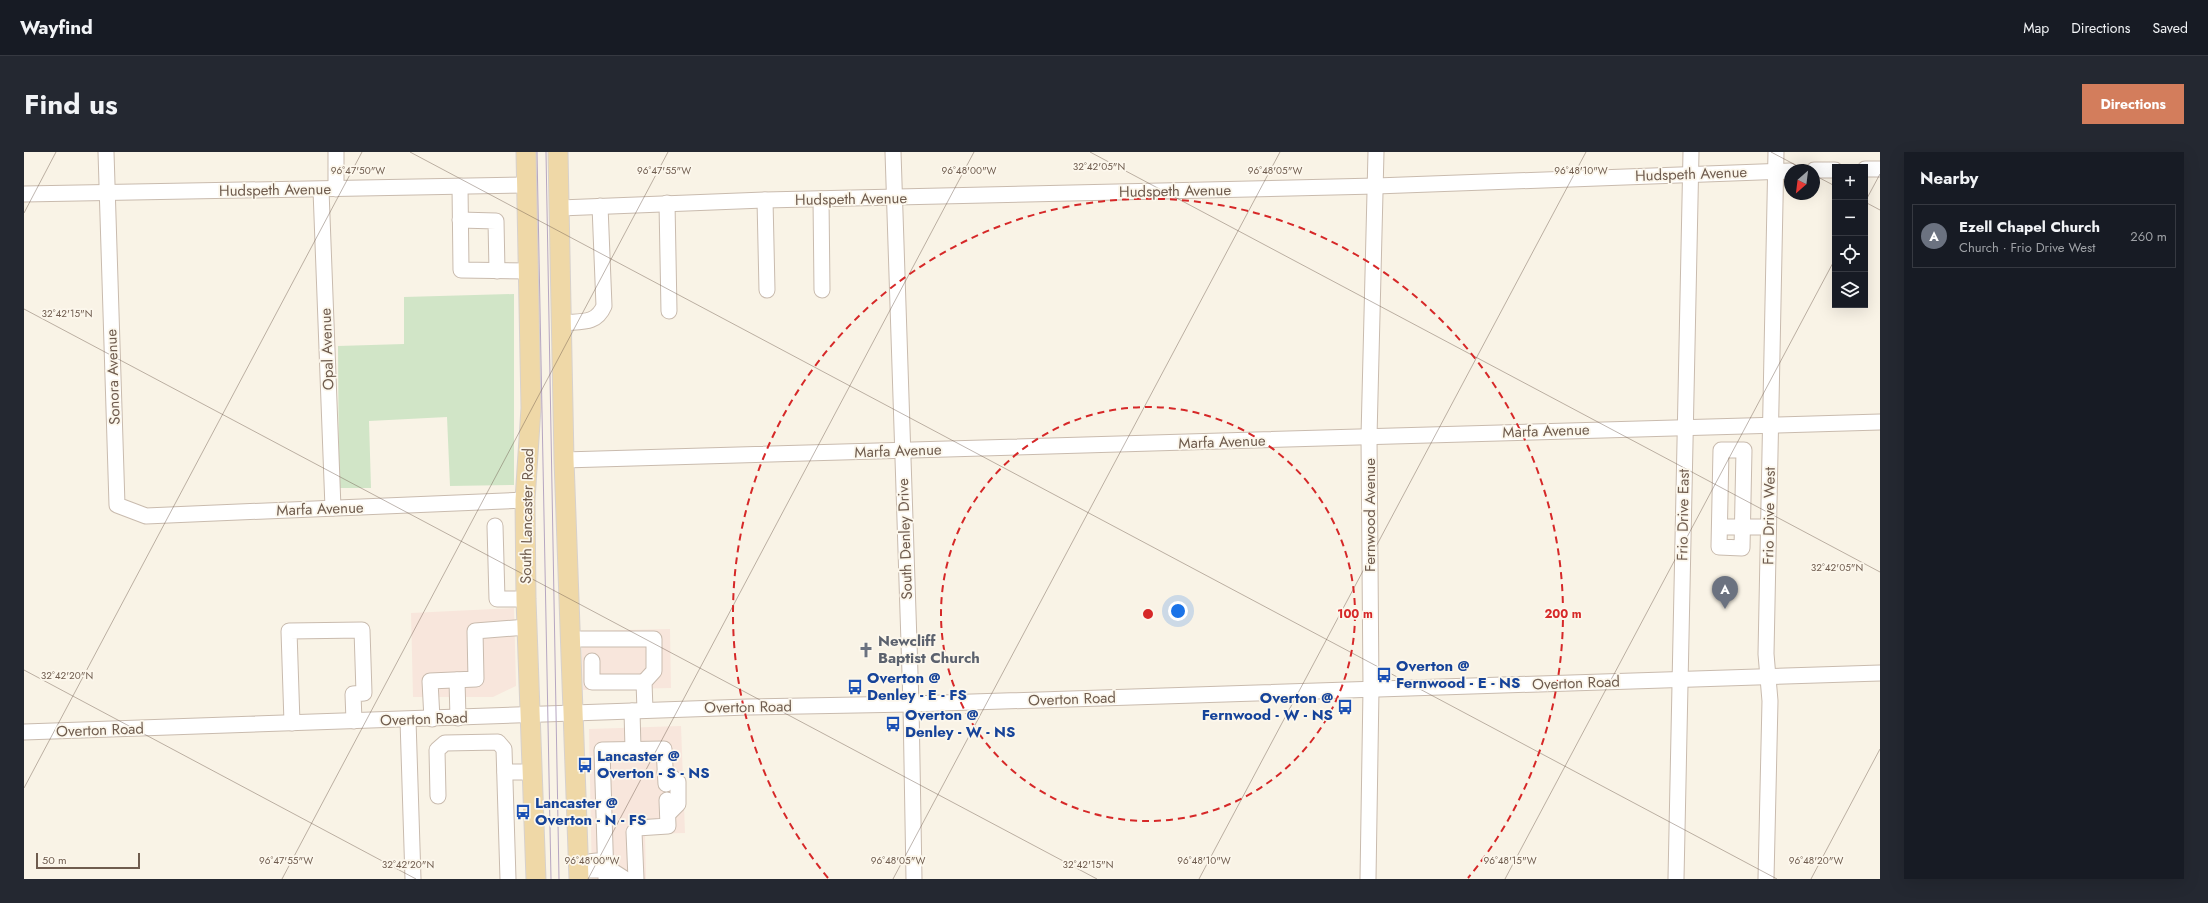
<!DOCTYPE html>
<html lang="en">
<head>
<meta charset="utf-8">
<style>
	body { margin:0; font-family:Jost,sans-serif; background:#242831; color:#f1f3f6 }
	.controls { position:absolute; right:12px; top:12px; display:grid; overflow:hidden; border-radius:0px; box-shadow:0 4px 16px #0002 }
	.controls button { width:36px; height:36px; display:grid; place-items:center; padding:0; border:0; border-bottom:1px solid #363941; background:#171b24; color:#f1f3f6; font:20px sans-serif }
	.compass { position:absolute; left:1760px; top:12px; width:36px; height:36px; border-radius:50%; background:#171b24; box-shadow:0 4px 16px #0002; rotate:208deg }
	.scale { position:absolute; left:12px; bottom:10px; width:104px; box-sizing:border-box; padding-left:4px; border:2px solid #6f5c4e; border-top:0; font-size:11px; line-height:14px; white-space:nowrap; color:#6f5c4e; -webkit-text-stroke:3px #fcf7ec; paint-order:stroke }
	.you { position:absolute; left:1154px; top:459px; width:14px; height:14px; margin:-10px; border:3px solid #fff; border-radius:50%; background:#1a73e8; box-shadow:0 0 0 6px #1a73e833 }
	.badge { display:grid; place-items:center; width:26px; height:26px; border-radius:50%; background:#d37d5c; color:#fff; font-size:13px; font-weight:700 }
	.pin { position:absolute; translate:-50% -33px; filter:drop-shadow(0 1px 2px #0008) }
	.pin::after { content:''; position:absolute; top:21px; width:14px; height:12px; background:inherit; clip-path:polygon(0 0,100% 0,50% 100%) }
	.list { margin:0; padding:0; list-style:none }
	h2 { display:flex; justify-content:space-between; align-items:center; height:52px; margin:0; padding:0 16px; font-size:17px }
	h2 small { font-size:13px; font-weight:400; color:#9ea1a6 }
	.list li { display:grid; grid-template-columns:26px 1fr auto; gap:12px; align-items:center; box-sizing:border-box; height:64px; margin:0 8px 8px; padding:0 8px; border:1px solid #363941; border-radius:0px }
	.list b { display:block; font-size:15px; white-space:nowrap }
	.list p { margin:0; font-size:13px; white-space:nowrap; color:#9ea1a6 }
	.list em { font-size:13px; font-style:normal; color:#9ea1a6 }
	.icon { flex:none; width:22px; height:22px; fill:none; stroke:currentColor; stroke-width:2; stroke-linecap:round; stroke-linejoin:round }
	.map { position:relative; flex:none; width:1856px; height:727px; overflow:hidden; border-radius:0px }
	header { display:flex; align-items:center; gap:24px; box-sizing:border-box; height:56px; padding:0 20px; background:#171b24; border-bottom:1px solid #363941 }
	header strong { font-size:19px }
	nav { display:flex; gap:22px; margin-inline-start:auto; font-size:14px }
	.intro { display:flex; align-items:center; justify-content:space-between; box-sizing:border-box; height:96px; padding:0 24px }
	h1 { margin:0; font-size:28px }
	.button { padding:10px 18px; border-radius:0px; background:#d37d5c; color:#fff; font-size:14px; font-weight:700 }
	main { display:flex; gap:24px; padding:0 24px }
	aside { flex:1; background:#171b24; border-radius:0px; box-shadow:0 4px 16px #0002 }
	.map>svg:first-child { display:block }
	.commercial { fill:#f8e6dc }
	.green { fill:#d1e5c7 }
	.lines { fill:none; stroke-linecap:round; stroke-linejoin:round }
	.minor-casing { stroke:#c9bbae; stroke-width:17 }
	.major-casing { stroke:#d7d1cd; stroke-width:21 }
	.minor { stroke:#fff; stroke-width:15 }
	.major { stroke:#efd8a7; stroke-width:19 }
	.tram { stroke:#b6a6c1; stroke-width:1 }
	.ticks { fill:none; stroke:#6f5c4e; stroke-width:1; stroke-opacity:0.45 }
	.ring { fill:none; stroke:#d62828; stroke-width:2; stroke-dasharray:7 5 }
	.labels { text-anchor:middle; stroke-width:3.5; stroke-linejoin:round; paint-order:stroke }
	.street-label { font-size:15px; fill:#6f5c4e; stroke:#fcf7ec }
	.worship-label { font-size:15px; font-weight:bold; fill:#5b616d; stroke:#fcf7ec; text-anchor:start }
	.transit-label { font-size:15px; font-weight:bold; fill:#164399; stroke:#fcf7ec; text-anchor:start }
	.ticks-label { font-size:10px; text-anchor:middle; fill:#6f5c4e; stroke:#fcf7ec; stroke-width:3.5; stroke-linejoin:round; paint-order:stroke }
	.centre { fill:#d62828; stroke:#fcf7ec; stroke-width:2 }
	.ring-label { font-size:12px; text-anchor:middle; font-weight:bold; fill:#d62828; stroke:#fcf7ec; stroke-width:3.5; stroke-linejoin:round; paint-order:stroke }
</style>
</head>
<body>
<header>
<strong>Wayfind</strong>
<nav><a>Map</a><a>Directions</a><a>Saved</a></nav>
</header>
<div class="intro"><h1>Find us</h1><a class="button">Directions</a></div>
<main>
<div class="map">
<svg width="1856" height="727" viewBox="0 0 1856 727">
	<rect width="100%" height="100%" fill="#f9f3e6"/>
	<g class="commercial">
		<polygon points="490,456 492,534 469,545 389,545 387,461"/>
		<polygon points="646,477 647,536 559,538 557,479"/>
		<polygon points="657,574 661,681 621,682 622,727 568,727 565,577"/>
	</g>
	<polygon class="green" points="490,142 490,333 426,334 423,265 345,269 347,336 315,336 314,194 380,192 380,145"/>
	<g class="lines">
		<defs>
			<g id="minor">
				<polyline points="82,0 93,353 122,364 501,348"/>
				<polyline points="312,0 312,37"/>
				<polyline points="869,0 887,552 890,727"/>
				<polyline points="1841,17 1856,17"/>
				<polyline points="1790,18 1811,18"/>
				<polyline points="436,34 437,118 505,119"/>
				<polyline points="297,38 309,356"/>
				<polyline points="0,42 503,33"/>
				<polyline points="797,47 798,138"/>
				<polyline points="741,48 743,138"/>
				<polyline points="643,51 645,159"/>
				<polyline points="536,56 741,48 1352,34 1766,19"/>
				<polyline points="436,68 472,69 473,119"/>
				<path d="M538 171C556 169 572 173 580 154L576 54"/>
				<polygon points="1697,298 1720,298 1718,396 1695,395"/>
				<polyline points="540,308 1856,270"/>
				<polyline points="471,374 473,447 502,447"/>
				<polyline points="1696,375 1744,375"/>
				<polyline points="546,487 630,487 630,519 620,530 621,558"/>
				<polyline points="568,509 568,530 620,530"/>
				<polyline points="433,528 434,566"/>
				<polyline points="608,559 609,597"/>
				<polyline points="408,567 406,529 452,527 451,479 503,475"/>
				<polyline points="384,568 389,727"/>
				<polyline points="268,571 265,479 338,478 340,541 329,542 330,569"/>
				<polyline points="0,580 724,555 887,552 1856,521"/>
				<polyline points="481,620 507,620"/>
				<polyline points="641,620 654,630 654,652 644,662"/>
				<polyline points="414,644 413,598 421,591 474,590 480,597 484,727"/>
				<path d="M554 713C562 713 564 708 574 709L579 713 574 718H565L559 713"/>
				<polyline points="579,713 601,727"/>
				<polyline points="582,727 578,598 640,597 642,632"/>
				<polyline points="612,727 610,680 613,676 644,674 643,648"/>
				<polyline points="1344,727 1347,537 1345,285 1352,0"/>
				<polyline points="1652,727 1667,0"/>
				<polyline points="1742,727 1746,549 1742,502 1752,0"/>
			</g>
			<g id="major">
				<polyline points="502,0 507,256 501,348 502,447 512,727"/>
				<polyline points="534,0 540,308 555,727"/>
			</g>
		</defs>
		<use href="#minor" class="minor-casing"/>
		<use href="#major" class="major-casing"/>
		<use href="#minor" class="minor"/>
		<use href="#major" class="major"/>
		<g class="tram">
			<polyline points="513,0 527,727"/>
			<polyline points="522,0 535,727"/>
		</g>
	</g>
	<path class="ticks" d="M386 0 1753 727M1066 0 1856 420M1747 0 1781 18M1790 23 1811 34M1841 50 1856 22M1841 50 1856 58M0 61 32 0M0 157 1073 727M0 518 392 727M0 636 338 0M258 727 644 0M564 727 950 0M869 727 1256 0M1175 727 1562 0M1481 727 1811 107M1787 727 1856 597"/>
	<g class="ring">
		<circle cx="1124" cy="462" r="207"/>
		<path d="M804 726A415 415 0 1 1 1444 726"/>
	</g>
	<defs>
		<symbol id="church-bare" viewBox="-9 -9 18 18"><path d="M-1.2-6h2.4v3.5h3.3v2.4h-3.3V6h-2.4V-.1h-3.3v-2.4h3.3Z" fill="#6b7280" stroke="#fcf7ec" stroke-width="2.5" paint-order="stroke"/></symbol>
		<symbol id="bus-bare" viewBox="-9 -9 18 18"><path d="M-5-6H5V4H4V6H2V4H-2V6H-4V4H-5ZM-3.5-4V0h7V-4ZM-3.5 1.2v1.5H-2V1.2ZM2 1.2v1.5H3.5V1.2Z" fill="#1a4fb4" stroke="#fcf7ec" stroke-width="2.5" paint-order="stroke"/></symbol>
	</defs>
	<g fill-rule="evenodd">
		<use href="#church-bare" x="831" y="487" width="22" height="22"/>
		<use href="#bus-bare" x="1349" y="512" width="22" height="22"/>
		<use href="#bus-bare" x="820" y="524" width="22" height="22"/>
		<use href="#bus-bare" x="1310" y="544" width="22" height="22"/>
		<use href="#bus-bare" x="858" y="561" width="22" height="22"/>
		<use href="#bus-bare" x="550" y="602" width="22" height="22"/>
		<use href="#bus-bare" x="488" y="649" width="22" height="22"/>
	</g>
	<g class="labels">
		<g class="street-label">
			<text transform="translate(1667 22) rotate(-2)" y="5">Hudspeth Avenue</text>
			<text transform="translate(251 38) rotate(-1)" y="5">Hudspeth Avenue</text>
			<text transform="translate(1151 39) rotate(-1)" y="5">Hudspeth Avenue</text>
			<text transform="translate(827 47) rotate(-1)" y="5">Hudspeth Avenue</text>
			<text transform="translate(303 197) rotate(-92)" y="5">Opal Avenue</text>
			<text transform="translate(89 225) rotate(-92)" y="5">Sonora Avenue</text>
			<text transform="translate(1522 279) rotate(-2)" y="5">Marfa Avenue</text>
			<text transform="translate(1198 290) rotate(-2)" y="5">Marfa Avenue</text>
			<text transform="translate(874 299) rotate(-2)" y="5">Marfa Avenue</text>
			<text transform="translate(296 357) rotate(-2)" y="5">Marfa Avenue</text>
			<text transform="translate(1346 363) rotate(-90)" y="5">Fernwood Avenue</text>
			<text transform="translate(1659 363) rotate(-89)" y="5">Frio Drive East</text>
			<text transform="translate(503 364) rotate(-89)" y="5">South Lancaster Road</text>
			<text transform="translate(1745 364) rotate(-89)" y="5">Frio Drive West</text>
			<text transform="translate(881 387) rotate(-92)" y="5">South Denley Drive</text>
			<text transform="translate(1552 531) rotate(-2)" y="5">Overton Road</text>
			<text transform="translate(1048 547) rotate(-2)" y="5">Overton Road</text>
			<text transform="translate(724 555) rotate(-1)" y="5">Overton Road</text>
			<text transform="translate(400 567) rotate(-2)" y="5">Overton Road</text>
			<text transform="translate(76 578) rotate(-2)" y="5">Overton Road</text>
		</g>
		<g class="worship-label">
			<text x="854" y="494">Newcliff<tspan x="854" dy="17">Baptist Church</tspan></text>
		</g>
		<g class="transit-label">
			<text x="1372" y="519">Overton @<tspan x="1372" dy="17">Fernwood - E - NS</tspan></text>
			<text x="843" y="531">Overton @<tspan x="843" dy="17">Denley - E - FS</tspan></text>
			<text x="1309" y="551" text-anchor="end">Overton @<tspan x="1309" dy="17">Fernwood - W - NS</tspan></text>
			<text x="881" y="568">Overton @<tspan x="881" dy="17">Denley - W - NS</tspan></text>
			<text x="573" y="609">Lancaster @<tspan x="573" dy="17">Overton - S - NS</tspan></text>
			<text x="511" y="656">Lancaster @<tspan x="511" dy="17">Overton - N - FS</tspan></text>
		</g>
	</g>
	<g class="ticks-label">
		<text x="1075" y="18">32°42'05"N</text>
		<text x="334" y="22">96°47'50"W</text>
		<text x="640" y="22">96°47'55"W</text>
		<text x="945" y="22">96°48'00"W</text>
		<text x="1251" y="22">96°48'05"W</text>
		<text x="1557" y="22">96°48'10"W</text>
		<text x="43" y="165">32°42'15"N</text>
		<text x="1813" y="419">32°42'05"N</text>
		<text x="43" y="527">32°42'20"N</text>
		<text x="262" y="712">96°47'55"W</text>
		<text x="568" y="712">96°48'00"W</text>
		<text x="874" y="712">96°48'05"W</text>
		<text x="1180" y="712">96°48'10"W</text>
		<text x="1486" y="712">96°48'15"W</text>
		<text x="1792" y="712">96°48'20"W</text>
		<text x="384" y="716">32°42'20"N</text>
		<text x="1064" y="716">32°42'15"N</text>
	</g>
	<circle cx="1124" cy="462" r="6" class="centre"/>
	<g class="ring-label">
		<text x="1331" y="466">100 m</text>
		<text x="1539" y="466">200 m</text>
	</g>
</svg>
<div class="controls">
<button>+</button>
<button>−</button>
<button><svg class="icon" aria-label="locate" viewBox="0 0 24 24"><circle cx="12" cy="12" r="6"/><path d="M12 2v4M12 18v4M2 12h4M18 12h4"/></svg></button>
<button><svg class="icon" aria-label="layers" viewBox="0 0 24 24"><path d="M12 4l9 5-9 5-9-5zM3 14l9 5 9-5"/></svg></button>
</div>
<svg class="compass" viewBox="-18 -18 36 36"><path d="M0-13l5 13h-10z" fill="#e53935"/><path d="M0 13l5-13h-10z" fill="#9ea1a6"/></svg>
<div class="scale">50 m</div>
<div class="you"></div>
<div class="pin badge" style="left:1701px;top:457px;background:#6b7280">A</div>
</div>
<aside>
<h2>Nearby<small></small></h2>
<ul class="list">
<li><span class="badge" style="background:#6b7280">A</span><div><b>Ezell Chapel Church</b><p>Church · Frio Drive West</p></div><em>260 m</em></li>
</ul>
</aside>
</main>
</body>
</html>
